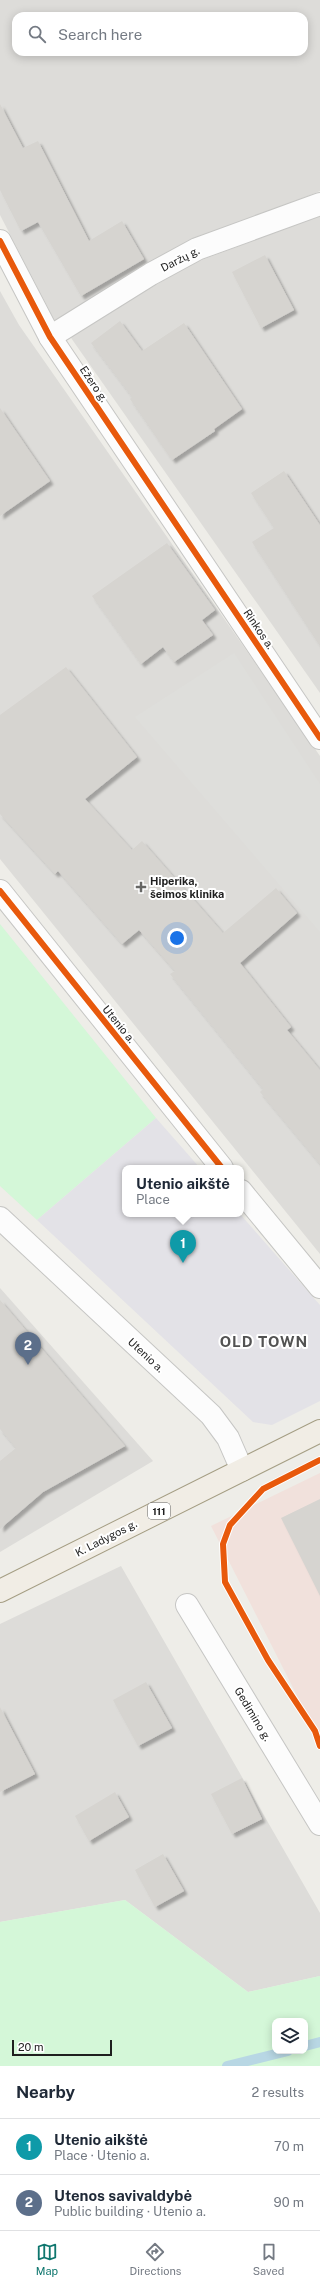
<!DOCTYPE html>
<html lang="en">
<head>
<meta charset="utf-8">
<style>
	body { margin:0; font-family:"Public Sans",sans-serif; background:#f6f6f7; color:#1f2937 }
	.controls { position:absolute; right:12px; bottom:12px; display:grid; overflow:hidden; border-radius:8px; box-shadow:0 2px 10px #0003 }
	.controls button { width:36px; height:36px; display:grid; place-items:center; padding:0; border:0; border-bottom:1px solid #e0e1e3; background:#fff; color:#1f2937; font:20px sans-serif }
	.scale { position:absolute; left:12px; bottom:10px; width:100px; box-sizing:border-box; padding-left:4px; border:2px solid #1f1f1f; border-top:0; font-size:11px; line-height:14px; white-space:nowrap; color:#1f1f1f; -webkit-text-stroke:3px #fff; paint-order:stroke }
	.you { position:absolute; left:177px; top:938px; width:14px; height:14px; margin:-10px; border:3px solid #fff; border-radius:50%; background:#1a73e8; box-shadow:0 0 0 6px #1a73e833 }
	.badge { display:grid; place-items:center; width:26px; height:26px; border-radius:50%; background:#0f766e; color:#fff; font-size:13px; font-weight:700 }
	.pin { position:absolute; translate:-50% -33px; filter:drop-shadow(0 1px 2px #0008) }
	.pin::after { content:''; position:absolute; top:21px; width:14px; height:12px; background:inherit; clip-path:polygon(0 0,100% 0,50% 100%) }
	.popup { position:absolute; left:122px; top:1165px; width:122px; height:52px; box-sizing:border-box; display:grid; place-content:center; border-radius:8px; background:#fff; filter:drop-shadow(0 1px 3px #0005); font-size:13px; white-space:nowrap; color:#747a83 }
	.popup b { font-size:15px; color:#1f2937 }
	.popup::after { content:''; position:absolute; left:50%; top:100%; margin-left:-8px; border:8px solid transparent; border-top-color:#fff }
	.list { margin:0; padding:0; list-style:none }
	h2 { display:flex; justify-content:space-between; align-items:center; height:52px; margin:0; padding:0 16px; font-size:17px }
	h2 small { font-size:13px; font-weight:400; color:#747a83 }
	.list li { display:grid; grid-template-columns:26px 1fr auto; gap:12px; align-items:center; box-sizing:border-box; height:56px; padding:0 16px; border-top:1px solid #e0e1e3 }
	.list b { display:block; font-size:15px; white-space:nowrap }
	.list p { margin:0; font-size:13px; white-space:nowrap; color:#747a83 }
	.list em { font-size:13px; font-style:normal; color:#747a83 }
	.icon { flex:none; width:22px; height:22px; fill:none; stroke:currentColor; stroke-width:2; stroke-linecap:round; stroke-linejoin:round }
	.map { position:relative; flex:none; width:320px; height:2066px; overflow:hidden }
	.search { position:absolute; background:#fff; box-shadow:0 2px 10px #0003; left:12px; right:12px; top:12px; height:44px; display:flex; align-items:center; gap:10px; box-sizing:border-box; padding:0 14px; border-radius:12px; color:#747a83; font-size:15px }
	.sheet { height:164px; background:#fff }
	nav { display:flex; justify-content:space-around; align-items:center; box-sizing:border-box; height:56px; border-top:1px solid #e0e1e3; background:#fff; font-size:11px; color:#747a83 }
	nav a { display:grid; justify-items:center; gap:2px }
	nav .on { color:#0f766e }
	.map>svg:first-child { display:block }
	.residential { fill:#dddcd9; fill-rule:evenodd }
	.commercial { fill:#f1e1dc }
	.park { fill:#d4f7d8; fill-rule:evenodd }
	.parking { fill:#dededb }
	.plaza { fill:#e3e2e7 }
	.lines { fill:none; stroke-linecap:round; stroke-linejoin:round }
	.stream { stroke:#b8d7e4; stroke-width:10 }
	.building { fill:#d6d4d0; filter:url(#shadow) }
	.minor-casing { stroke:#c6c6c4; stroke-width:24 }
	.primary-casing { stroke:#a59e84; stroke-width:24 }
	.minor { stroke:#fcfcfc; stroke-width:22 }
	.primary { stroke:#f1ede5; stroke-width:22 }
	.cycleway-casing { stroke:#fff; stroke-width:8 }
	.cycleway { stroke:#e8590c; stroke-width:6 }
	.poi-dot { fill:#676765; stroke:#fff; stroke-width:1.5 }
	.labels { text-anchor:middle; stroke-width:4; stroke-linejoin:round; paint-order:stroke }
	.shield { fill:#fff; stroke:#626262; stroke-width:1 }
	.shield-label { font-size:10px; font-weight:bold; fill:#1f1f1f }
	.street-label { font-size:11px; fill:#1f1f1f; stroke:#fff }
	.poi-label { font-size:11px; font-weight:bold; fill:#1f1f1f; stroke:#fff; text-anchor:start }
	.district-label { font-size:15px; font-weight:bold; letter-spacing:1px; fill:#525252; stroke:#fff }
</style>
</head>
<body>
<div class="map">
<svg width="320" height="2066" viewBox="0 0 320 2066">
	<defs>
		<filter id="shadow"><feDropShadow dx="3.5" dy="3.5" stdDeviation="1" flood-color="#0004"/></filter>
	</defs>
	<rect width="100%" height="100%" fill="#eeede8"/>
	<g class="residential">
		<path d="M0 0H320V191L190 243 55 321 0 215ZM16 16H304V52H16Z"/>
		<polygon points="320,216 320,693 69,335 194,263"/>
		<polygon points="0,291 19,325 320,756 320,1254 0,859"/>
		<polygon points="0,1288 153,1461 0,1552"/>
		<polygon points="121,1566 320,1913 320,1976 248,1992 125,1900 0,1922 0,1624"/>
	</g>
	<polygon class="commercial" points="320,1473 320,1741 211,1526"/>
	<g class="park">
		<polygon points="0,924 156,1118 37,1220 0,1186"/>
		<path d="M125 1900 248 1992 320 1976V2066H0V1922ZM275 2021H305V2051H275Z"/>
	</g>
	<polygon class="parking" points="234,653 320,784 320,932 135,717"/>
	<polygon class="plaza" points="156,1118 200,1168 125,1168 125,1214 240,1214 320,1305 320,1401 272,1425 253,1422 37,1220"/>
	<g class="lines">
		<g class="stream">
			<polyline points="305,2046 320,2042"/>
			<polyline points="227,2066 288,2051"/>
		</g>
	</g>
	<g class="building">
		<polygon points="0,104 23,148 38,141 89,241 122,221 144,259 81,296 38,222 21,231 0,190"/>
		<polygon points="265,255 294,310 261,328 232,272"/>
		<polygon points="120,321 142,351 184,323 242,409 214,429 215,431 172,460 130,399 132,397 91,343"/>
		<polygon points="0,408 50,481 0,516"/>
		<polygon points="284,471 320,525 320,646 252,542 274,528 251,493"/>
		<polygon points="167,543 215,610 202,620 213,635 174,662 163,647 141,664 92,596"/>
		<polygon points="66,667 137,757 85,799 132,850 142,841 223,933 276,888 297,913 240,963 291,1027 287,1030 320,1070 320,1164 260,1092 263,1089 170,974 175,971 139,930 122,944 58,871 55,874 0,814 0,715"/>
		<polygon points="0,1300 125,1446 43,1492 0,1529 0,1461 16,1448 0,1429"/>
		<polygon points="320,1499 320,1596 281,1518"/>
		<polygon points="146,1682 172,1728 138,1746 113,1700"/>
		<polygon points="0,1707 35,1774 0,1792"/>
		<polygon points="242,1778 262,1819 232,1834 211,1794"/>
		<polygon points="115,1792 129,1817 89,1841 75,1816"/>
		<polygon points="163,1854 184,1891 155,1907 135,1870"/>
	</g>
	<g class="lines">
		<defs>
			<g id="minor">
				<polyline points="0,241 50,337 320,738"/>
				<polyline points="50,337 151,274 197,249 320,204"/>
				<polyline points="0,891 222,1168"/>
				<polyline points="241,1191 320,1287"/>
				<polyline points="0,1218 211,1415 228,1438 242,1470"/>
				<polyline points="187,1605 320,1824"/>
			</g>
			<polyline id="primary" points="0,1591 320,1431"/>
		</defs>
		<use href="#minor" class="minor-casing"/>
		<use href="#primary" class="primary-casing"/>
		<use href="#minor" class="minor"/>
		<use href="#primary" class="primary"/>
		<defs>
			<g id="cycleway">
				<polyline points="0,241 50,337 320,738"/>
				<polyline points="0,891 222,1168"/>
				<polyline points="320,1460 263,1489 230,1525 223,1544 225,1582 268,1660 315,1731 320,1746"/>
			</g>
		</defs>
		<use href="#cycleway" class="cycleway-casing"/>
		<use href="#cycleway" class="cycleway"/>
	</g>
	<path class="poi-dot" d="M139 881h4v4h4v4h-4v4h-4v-4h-4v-4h4z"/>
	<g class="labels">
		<rect class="shield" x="148" y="1503" width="22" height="16" rx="3"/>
		<g class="shield-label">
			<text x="159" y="1515">111</text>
		</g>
		<g class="street-label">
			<text transform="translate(180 259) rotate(-27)" y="4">Daržų g.</text>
			<text transform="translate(94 384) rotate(56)" y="4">Ežero g.</text>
			<text transform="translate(259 629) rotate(56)" y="4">Rinkos a.</text>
			<text transform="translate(119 1024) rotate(51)" y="4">Utenio a.</text>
			<text transform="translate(146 1355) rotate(43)" y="4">Utenio a.</text>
			<text transform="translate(106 1538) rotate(-27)" y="4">K. Ladygos g.</text>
			<text transform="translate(253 1714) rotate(59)" y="4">Gedimino g.</text>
		</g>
		<g class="poi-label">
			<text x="150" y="885">Hiperika,<tspan x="150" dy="13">šeimos klinika</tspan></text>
		</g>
		<g class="district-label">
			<text x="264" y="1347">OLD TOWN</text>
		</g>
	</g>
</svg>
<div class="controls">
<button><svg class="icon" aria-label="layers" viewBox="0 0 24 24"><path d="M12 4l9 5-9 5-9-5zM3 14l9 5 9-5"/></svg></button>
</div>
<div class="scale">20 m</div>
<div class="you"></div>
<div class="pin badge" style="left:183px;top:1263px;background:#0f9aa8">1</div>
<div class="popup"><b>Utenio aikštė</b>Place</div>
<div class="pin badge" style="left:28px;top:1365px;background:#5c6f8a">2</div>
<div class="search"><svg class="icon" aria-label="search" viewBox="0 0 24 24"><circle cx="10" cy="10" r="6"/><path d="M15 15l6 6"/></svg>Search here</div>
</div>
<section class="sheet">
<h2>Nearby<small>2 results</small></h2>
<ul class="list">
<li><span class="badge" style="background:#0f9aa8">1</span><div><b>Utenio aikštė</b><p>Place · Utenio a.</p></div><em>70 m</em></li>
<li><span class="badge" style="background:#5c6f8a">2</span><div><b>Utenos savivaldybė</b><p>Public building · Utenio a.</p></div><em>90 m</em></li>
</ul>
</section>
<nav>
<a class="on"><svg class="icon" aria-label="map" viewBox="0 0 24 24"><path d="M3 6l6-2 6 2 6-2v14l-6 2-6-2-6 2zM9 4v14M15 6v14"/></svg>Map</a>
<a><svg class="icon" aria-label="directions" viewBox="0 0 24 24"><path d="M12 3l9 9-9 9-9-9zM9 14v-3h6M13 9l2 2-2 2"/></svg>Directions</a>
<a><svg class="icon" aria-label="saved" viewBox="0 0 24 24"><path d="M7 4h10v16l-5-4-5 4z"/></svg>Saved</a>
</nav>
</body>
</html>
